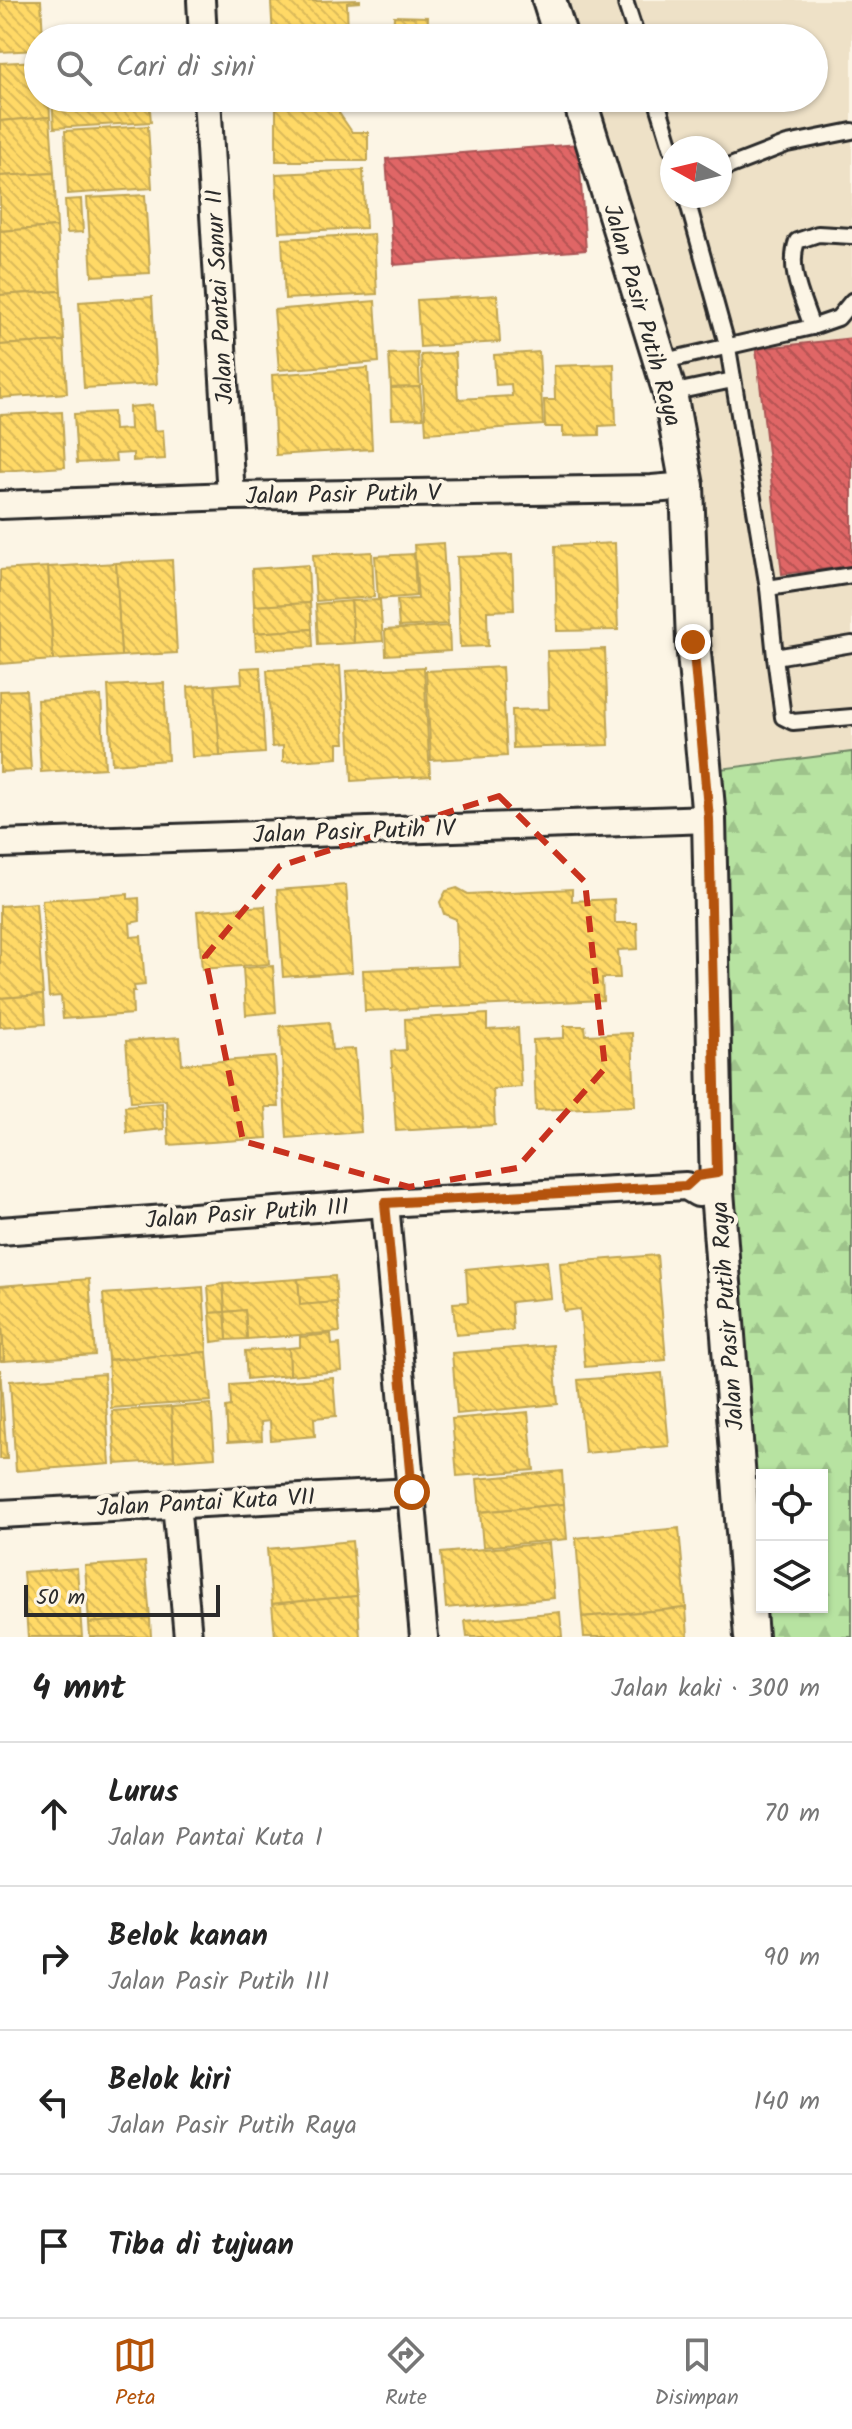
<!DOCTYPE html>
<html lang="id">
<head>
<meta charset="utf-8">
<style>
	body { margin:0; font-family:Kalam,sans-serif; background:#f6f6f6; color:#222 }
	.controls { position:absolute; right:24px; bottom:24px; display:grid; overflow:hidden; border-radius:0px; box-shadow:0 2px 6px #0004 }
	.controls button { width:72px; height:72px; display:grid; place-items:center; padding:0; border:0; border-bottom:2px solid #e0e0e0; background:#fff; color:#222; font:40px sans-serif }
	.compass { position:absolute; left:660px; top:136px; width:72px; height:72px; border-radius:50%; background:#fff; box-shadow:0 2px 6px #0004; rotate:278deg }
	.scale { position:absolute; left:24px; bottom:20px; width:196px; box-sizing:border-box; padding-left:8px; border:4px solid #2b2b2b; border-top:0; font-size:22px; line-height:28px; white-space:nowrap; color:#2b2b2b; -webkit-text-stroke:6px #fcf5e5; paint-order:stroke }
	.stop { position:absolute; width:24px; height:24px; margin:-18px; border:6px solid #b45309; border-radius:50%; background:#fff }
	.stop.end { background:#b45309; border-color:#fff; box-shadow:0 2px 8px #0008 }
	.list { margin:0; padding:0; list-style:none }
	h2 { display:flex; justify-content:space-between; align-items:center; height:104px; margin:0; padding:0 32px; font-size:34px }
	h2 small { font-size:26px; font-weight:400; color:#767676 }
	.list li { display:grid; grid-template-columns:52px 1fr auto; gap:24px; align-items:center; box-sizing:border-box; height:144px; padding:0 32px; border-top:2px solid #e0e0e0 }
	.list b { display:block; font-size:30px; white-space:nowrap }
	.list p { margin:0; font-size:26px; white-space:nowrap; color:#767676 }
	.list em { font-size:26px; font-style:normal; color:#767676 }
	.icon { flex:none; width:44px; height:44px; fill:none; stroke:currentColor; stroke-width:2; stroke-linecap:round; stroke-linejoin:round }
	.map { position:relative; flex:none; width:852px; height:1637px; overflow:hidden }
	.search { position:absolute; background:#fff; box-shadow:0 2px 6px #0004; left:24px; right:24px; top:24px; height:88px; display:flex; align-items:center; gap:20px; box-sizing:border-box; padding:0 28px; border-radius:44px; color:#767676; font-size:30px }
	.sheet { height:680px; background:#fff }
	nav { display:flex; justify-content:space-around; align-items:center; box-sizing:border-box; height:112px; border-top:2px solid #e0e0e0; background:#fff; font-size:22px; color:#767676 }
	nav a { display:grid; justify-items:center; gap:4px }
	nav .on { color:#b45309 }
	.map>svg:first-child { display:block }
	.built { fill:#eee1c7; fill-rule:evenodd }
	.forest { fill:url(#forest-firs); stroke:#718766; stroke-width:2; fill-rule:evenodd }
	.homes { fill:url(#homes-back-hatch); stroke:#bfa554; stroke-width:2 }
	.shops { fill:url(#shops-back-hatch); stroke:#aa5454; stroke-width:2 }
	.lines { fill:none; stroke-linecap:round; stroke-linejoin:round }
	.service-casing { stroke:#2b2b2b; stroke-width:20 }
	.minor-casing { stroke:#2b2b2b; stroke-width:32 }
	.tertiary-casing { stroke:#2b2b2b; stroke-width:38 }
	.service { stroke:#fcf5e5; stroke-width:14 }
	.minor { stroke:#fcf5e5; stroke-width:26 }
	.tertiary { stroke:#fcf5e5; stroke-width:32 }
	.route { stroke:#b45309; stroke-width:10 }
	.marked { fill:none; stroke:#c8321e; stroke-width:6; stroke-dasharray:16 10; stroke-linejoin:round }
	.labels { text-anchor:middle; stroke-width:8; stroke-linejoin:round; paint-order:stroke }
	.street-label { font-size:24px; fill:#2b2b2b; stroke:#fcf5e5 }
</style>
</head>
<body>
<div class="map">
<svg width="852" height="1637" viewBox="0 0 852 1637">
	<defs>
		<pattern id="forest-firs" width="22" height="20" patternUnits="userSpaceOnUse" patternTransform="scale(2)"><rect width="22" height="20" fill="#b7e3a1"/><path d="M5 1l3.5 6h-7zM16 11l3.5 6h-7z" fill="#9ec38b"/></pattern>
		<pattern id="homes-back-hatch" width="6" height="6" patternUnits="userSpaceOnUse" patternTransform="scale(2)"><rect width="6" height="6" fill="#ffd966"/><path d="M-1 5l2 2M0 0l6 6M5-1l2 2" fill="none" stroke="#dbba59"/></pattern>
		<pattern id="shops-back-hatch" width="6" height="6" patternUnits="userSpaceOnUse" patternTransform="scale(2)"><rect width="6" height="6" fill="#e06666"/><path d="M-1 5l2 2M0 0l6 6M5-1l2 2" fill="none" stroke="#b65454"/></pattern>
	</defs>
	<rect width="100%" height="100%" fill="#fcf5e5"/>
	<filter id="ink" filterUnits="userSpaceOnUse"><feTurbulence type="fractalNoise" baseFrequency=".0125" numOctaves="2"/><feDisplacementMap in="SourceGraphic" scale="16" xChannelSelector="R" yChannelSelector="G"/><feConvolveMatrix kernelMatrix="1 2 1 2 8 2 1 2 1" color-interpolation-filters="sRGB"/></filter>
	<g filter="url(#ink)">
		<path class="built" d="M549 0H852V752L704 771 687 486 579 98H814V38H561ZM672 148H720V196H672Z"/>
		<path class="forest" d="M852 752V1637H751L704 771ZM762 1475H822V1607H762Z"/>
		<g class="homes">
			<polygon points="0,0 41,0 43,38 38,38 38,50 0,52"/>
			<polygon points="360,0 360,2 347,3 348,38 273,38 271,2"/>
			<polygon points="394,16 428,17 427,38 393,38"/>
			<polygon points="38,61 38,98 49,98 50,117 0,121 0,63"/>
			<polygon points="52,98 149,98 151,122 54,128"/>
			<polygon points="276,98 339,98 339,113 352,132 368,132 368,161 276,161"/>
			<polygon points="50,117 54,173 0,176 0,121"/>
			<polygon points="148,126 152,188 68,194 65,131"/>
			<polygon points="363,170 366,228 279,232 276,174"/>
			<polygon points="54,173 57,227 0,231 0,176"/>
			<polygon points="145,195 150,273 92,276 87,198"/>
			<polygon points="81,199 83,232 67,233 65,200"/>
			<polygon points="57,227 61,291 0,295 0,231"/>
			<polygon points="374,234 377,294 285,299 282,239"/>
			<polygon points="61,291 64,341 0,345 0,295"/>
			<polygon points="497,295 500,342 420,347 417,300"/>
			<polygon points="152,297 157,384 84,388 79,302"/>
			<polygon points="375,301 379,362 279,370 274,310"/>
			<polygon points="64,341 67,393 0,398 0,345"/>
			<polygon points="539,352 543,425 426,433 421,355 455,353 458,399 512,396 511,384 496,385 494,355"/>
			<polygon points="418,353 420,387 391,388 389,354"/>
			<polygon points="614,364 616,425 599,426 599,435 563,436 563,427 545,427 544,400 555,400 554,366"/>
			<polygon points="368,368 372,449 276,455 272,375"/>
			<polygon points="420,387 423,418 392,419 391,388"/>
			<polygon points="152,405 154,431 163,430 165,459 133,461 133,453 115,454 116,461 77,463 74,414 113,412 114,430 130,429 129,407"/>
			<polygon points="62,412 65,467 0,471 0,415"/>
			<polygon points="443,543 448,624 399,627 397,600 418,599 414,545"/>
			<polygon points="615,543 618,630 557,631 555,546"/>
			<polygon points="372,552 374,597 316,601 313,555"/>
			<polygon points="414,554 416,596 378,599 375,556"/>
			<polygon points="512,555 514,610 487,611 488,646 460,647 457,557"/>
			<polygon points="172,560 177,653 121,656 116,563"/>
			<polygon points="116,563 121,656 53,660 48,567"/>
			<polygon points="308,565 310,603 254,606 252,569"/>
			<polygon points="48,567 53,660 0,664 0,570"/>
			<polygon points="380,600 383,641 354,643 351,601"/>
			<polygon points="351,601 354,643 318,645 316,604"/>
			<polygon points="310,603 312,629 255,633 254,606"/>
			<polygon points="449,626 450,651 386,655 385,630"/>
			<polygon points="312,629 313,647 256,650 255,633"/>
			<polygon points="605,649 609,745 513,748 512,710 549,709 547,651"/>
			<polygon points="340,666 345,743 338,743 338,758 283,762 283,746 272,747 267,670"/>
			<polygon points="260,667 265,753 220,756 215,685 242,683 241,668"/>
			<polygon points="424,667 430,776 352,781 346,671"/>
			<polygon points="502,667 507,756 431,760 426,671"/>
			<polygon points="164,683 168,760 112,764 108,686"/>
			<polygon points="215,685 220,756 192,757 188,687"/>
			<polygon points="26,690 31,770 0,772 0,691"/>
			<polygon points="101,696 105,768 41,772 37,700"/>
			<polygon points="346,885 352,972 283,977 277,890"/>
			<polygon points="457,888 468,894 572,889 572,901 614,899 615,923 637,923 638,949 618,950 620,978 602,978 603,1000 365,1011 363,970 458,966 456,919 444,914 440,902 446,891"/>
			<polygon points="128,894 128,899 139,898 140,921 130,923 131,937 141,936 145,985 134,986 135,991 132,991 133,1014 63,1019 61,996 49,997 42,900"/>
			<polygon points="36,903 43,995 0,998 0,906"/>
			<polygon points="265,906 269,964 202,969 197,911"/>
			<polygon points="273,966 276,1012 246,1015 243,968"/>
			<polygon points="43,995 45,1024 0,1027 0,998"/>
			<polygon points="487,1014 487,1030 518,1028 521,1087 493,1089 495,1125 396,1131 391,1051 406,1050 405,1019"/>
			<polygon points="329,1022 332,1050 355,1049 361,1132 287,1138 280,1026"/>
			<polygon points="564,1026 585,1026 586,1035 632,1033 635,1106 536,1110 533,1040 564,1038"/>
			<polygon points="180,1037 182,1064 275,1057 279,1107 265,1107 267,1138 169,1145 166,1100 131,1102 126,1041"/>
			<polygon points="162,1103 164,1129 127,1133 125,1106"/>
			<polygon points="657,1255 666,1360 585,1367 580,1309 564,1311 560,1263"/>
			<polygon points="547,1261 551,1298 511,1302 513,1330 456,1335 453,1303 468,1302 466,1269"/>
			<polygon points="335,1276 337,1302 300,1305 298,1279"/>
			<polygon points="89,1279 95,1355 4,1361 0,1286"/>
			<polygon points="298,1279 300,1305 337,1302 340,1332 247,1339 245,1310 225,1312 223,1284"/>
			<polygon points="223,1284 225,1312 210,1313 208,1286"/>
			<polygon points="203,1287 207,1352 108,1360 103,1294"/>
			<polygon points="0,1297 4,1361 0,1361"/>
			<polygon points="245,1310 247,1339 227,1340 225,1312"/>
			<polygon points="225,1312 227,1340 212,1342 210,1313"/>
			<polygon points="331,1334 332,1345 340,1344 342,1371 290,1375 289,1348 300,1347 300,1337"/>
			<polygon points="553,1345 558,1404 457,1414 452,1353"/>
			<polygon points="289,1348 290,1375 247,1379 245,1351"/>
			<polygon points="207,1352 211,1401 111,1408 108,1360"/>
			<polygon points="0,1369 7,1459 0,1459"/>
			<polygon points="662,1373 669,1446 585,1453 578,1380"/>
			<polygon points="104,1374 110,1464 16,1471 10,1381"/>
			<polygon points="333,1378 336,1416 314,1418 315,1436 271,1440 270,1421 261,1422 262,1440 228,1442 226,1407 231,1406 230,1385"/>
			<polygon points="211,1404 215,1457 174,1460 171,1407"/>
			<polygon points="171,1407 174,1460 116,1464 112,1411"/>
			<polygon points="528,1412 534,1470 457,1476 452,1419"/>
			<polygon points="562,1471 564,1504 480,1512 477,1479"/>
			<polygon points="564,1504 567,1539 483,1547 480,1512"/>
			<polygon points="679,1528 686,1608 582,1617 576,1538"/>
			<polygon points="352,1541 357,1596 272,1604 267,1549"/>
			<polygon points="549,1543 554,1598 446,1608 441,1553"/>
			<polygon points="145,1562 150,1618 89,1623 85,1566"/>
			<polygon points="77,1568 82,1637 28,1637 23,1572"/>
			<polygon points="357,1596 360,1637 275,1637 272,1604"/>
			<polygon points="686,1608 688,1637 584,1637 582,1617"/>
			<polygon points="560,1612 562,1637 467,1637 465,1621"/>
			<polygon points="150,1618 151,1637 90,1637 89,1623"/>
		</g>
		<g class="shops">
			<polygon points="578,144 586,250 394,265 386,159"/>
			<polygon points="852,338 852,566 782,574 756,349"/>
		</g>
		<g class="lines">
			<defs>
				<g id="service">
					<polyline points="626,4 637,38"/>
					<polyline points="656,98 672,150"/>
					<polyline points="720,170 787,144 852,131"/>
					<polyline points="686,196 728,348 768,588 775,657 852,644"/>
					<path d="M812 327C803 299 787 270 797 241L818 234 852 236"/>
					<polyline points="660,362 812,327 838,318 852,301"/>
					<polyline points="670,393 733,380"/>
					<polyline points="768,588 852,575"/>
					<polyline points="775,657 783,717 793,722 852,717"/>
				</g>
				<g id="minor">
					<polyline points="201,0 203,38"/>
					<polyline points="207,98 231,496"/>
					<polyline points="0,505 231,496 652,489 687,486"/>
					<polyline points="0,844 709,819"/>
					<polyline points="385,1203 424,1637"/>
					<polyline points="0,1231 385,1203 686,1186 698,1193 717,1191"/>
					<polyline points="176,1503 188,1637"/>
					<polyline points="0,1514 412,1492"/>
				</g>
				<g id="tertiary">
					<polyline points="549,0 561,38"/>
					<polyline points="579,98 670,393 687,486 693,642 709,819 717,1191 751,1637"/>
				</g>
			</defs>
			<use href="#service" class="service-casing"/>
			<use href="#minor" class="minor-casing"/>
			<use href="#tertiary" class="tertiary-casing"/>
			<use href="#service" class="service"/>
			<use href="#minor" class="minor"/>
			<use href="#tertiary" class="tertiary"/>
		</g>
	</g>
	<g class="lines" filter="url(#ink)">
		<polyline class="route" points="412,1492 385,1203 686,1186 697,1176 717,1173 709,819 693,642"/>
	</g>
	<path class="marked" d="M499 796 585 882 605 1068 517 1168 409 1187 243 1141 205 957 280 866Z"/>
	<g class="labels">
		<g class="street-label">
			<text transform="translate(219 297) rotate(-93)" y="8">Jalan Pantai Sanur II</text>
			<text transform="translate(643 315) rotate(74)" y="8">Jalan Pasir Putih Raya</text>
			<text transform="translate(343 494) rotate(-1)" y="8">Jalan Pasir Putih V</text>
			<text transform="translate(354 831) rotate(-2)" y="8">Jalan Pasir Putih IV</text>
			<text transform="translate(247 1213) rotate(-4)" y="8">Jalan Pasir Putih III</text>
			<text transform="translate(727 1316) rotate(-94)" y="8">Jalan Pasir Putih Raya</text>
			<text transform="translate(206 1502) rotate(-3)" y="8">Jalan Pantai Kuta VII</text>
		</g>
	</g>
</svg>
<div class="controls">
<button><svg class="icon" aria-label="locate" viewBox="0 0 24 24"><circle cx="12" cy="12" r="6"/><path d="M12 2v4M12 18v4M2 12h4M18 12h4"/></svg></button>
<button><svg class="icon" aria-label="layers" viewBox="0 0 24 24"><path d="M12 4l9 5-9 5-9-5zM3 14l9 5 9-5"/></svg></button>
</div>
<svg class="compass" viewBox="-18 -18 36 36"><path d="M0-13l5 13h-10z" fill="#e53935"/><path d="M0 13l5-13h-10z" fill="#767676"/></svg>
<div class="scale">50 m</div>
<div class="stop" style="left:412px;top:1492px"></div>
<div class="stop end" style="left:693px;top:642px"></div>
<div class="search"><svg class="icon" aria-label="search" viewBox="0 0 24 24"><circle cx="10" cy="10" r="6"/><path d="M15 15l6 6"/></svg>Cari di sini</div>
</div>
<section class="sheet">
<h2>4 mnt<small>Jalan kaki · 300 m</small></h2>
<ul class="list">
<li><svg class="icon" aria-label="ahead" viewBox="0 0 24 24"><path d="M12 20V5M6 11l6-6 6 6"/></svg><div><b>Lurus</b><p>Jalan Pantai Kuta I</p></div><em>70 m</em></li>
<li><svg class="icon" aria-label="right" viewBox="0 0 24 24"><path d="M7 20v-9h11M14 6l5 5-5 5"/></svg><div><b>Belok kanan</b><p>Jalan Pasir Putih III</p></div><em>90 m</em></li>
<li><svg class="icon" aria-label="left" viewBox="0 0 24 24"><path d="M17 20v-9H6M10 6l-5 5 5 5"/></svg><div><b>Belok kiri</b><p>Jalan Pasir Putih Raya</p></div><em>140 m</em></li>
<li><svg class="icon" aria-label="arrive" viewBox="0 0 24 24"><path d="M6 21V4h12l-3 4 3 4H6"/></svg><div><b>Tiba di tujuan</b></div></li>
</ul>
</section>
<nav>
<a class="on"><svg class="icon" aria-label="map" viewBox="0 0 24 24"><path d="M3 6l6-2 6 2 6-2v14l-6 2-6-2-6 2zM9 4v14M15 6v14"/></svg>Peta</a>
<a><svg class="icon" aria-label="directions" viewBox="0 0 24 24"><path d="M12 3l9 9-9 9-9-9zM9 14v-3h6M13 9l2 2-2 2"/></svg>Rute</a>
<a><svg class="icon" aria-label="saved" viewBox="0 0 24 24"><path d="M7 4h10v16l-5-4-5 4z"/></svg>Disimpan</a>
</nav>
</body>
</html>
